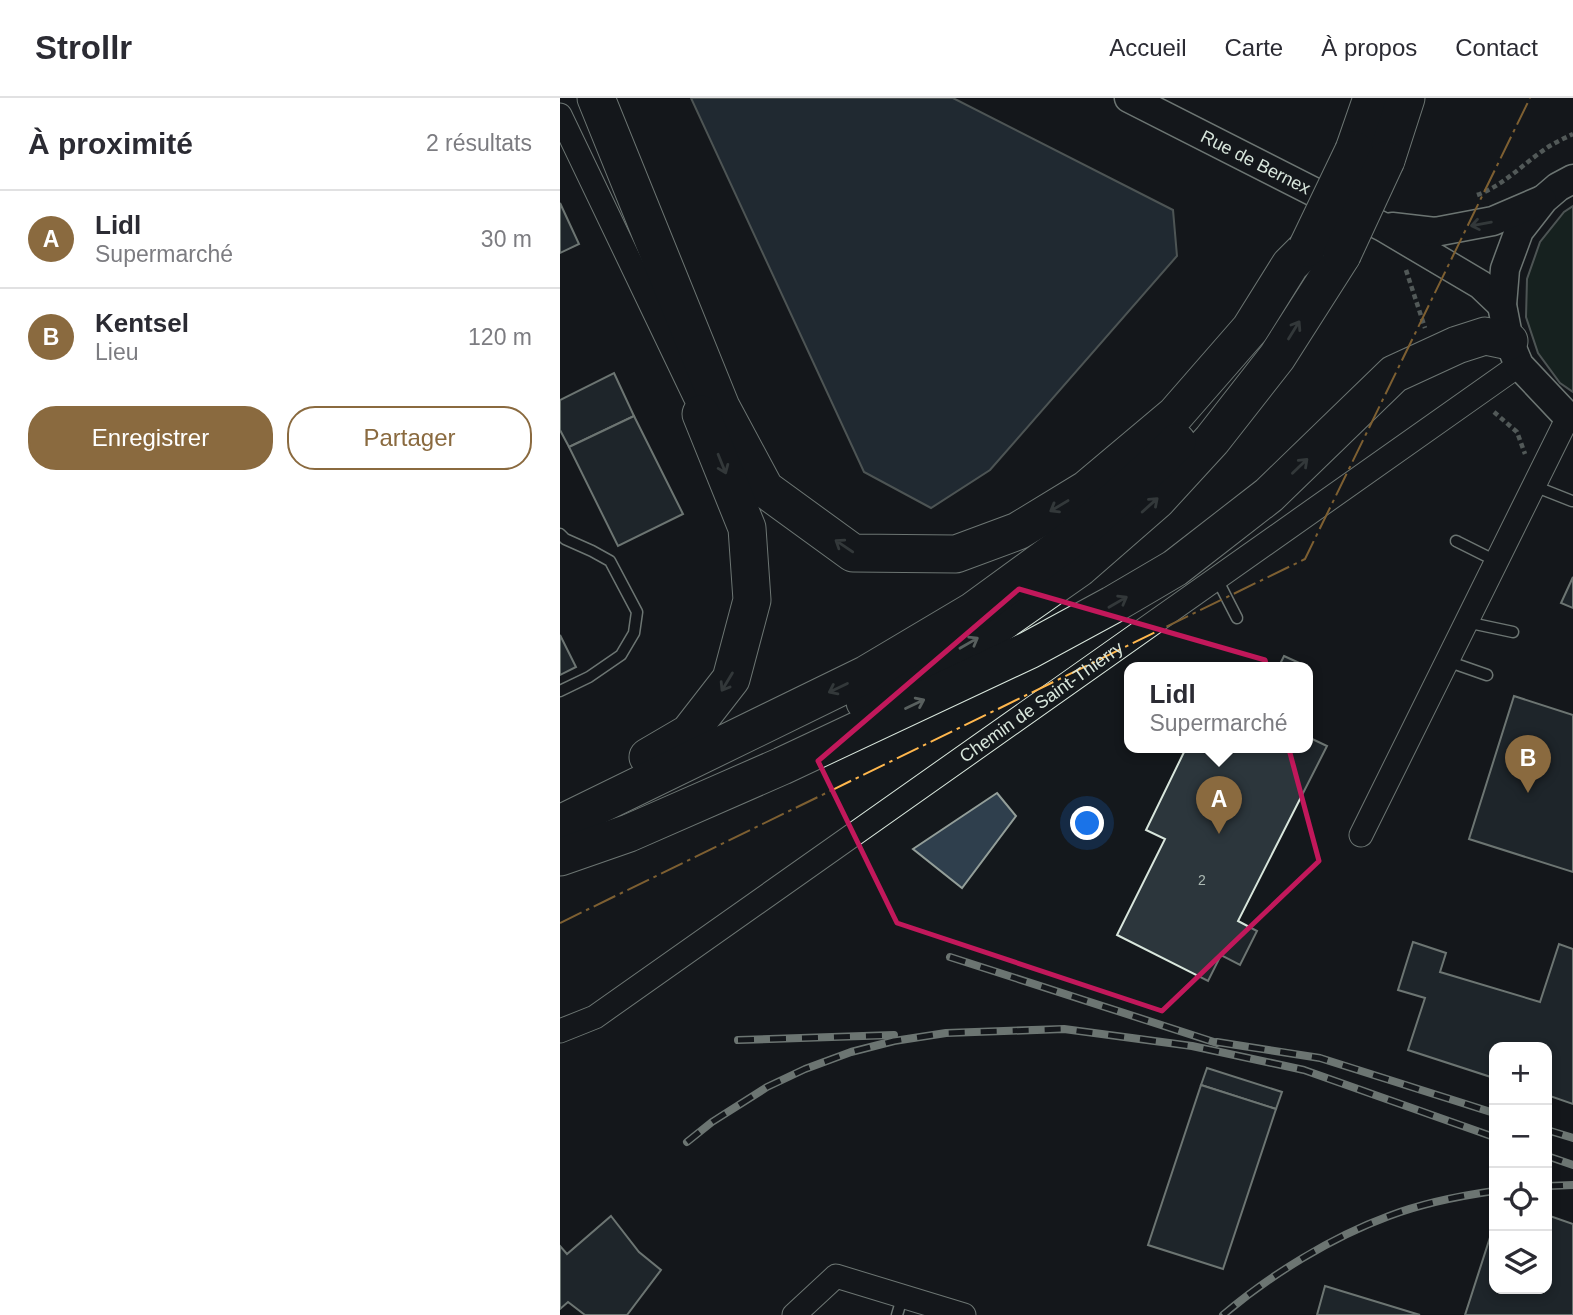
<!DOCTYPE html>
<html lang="fr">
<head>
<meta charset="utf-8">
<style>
	body { margin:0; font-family:Arial,sans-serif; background:#f7f7f7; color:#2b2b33 }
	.controls { position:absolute; right:21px; bottom:21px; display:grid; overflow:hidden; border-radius:14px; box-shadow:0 4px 10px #0003 }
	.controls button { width:63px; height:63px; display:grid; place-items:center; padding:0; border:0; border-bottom:2px solid #e1e1e2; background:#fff; color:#2b2b33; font:35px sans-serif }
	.you { position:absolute; left:528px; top:726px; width:24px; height:24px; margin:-18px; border:5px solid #fff; border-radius:50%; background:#1a73e8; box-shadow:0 0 0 10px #1a73e833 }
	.badge { display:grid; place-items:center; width:46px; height:46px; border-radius:50%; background:#8a6a3f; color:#fff; font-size:23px; font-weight:700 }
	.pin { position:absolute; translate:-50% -58px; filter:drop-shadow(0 2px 4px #0008) }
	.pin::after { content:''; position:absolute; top:37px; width:24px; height:21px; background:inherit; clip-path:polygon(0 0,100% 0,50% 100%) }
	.popup { position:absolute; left:564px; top:564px; width:189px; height:91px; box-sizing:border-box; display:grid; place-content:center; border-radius:14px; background:#fff; filter:drop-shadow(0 2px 5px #0005); font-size:23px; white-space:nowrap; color:#7c7c81 }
	.popup b { font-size:26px; color:#2b2b33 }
	.popup::after { content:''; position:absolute; left:50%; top:100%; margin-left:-14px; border:14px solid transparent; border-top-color:#fff }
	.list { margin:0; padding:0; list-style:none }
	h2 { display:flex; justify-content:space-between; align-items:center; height:91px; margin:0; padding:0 28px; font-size:30px }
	h2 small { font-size:23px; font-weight:400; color:#7c7c81 }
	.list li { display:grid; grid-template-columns:46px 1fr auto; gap:21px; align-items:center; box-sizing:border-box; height:98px; padding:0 28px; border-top:2px solid #e1e1e2 }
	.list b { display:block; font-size:26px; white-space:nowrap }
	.list p { margin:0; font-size:23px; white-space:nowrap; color:#7c7c81 }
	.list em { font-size:23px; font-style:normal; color:#7c7c81 }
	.actions { display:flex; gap:14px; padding:21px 28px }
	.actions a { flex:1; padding:16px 0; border:2px solid #8a6a3f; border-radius:28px; text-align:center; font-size:24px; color:#8a6a3f }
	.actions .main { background:#8a6a3f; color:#fff }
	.icon { flex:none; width:38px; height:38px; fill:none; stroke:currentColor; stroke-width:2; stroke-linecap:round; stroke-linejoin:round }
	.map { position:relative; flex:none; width:1013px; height:1217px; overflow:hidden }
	header { display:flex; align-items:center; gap:42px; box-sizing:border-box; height:98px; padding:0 35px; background:#fff; border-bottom:2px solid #e1e1e2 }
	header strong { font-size:33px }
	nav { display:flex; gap:38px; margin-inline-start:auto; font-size:24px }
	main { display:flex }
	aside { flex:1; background:#fff }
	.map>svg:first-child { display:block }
	.green { fill:#1a2d24; stroke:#939e99; stroke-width:2 }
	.water { fill:#2f3f4d; stroke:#939e99; stroke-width:2 }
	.building { fill:#2c363c; stroke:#d8e6dc; stroke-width:2 }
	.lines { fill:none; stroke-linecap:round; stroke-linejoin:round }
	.service-casing { stroke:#d8e6dc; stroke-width:13 }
	.minor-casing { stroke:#d8e6dc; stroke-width:25 }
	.tertiary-casing { stroke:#d8e6dc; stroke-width:31 }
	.trunk-casing { stroke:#d8e6dc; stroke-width:39 }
	.path { stroke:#9da8a2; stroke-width:4.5; stroke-dasharray:5 3.5; stroke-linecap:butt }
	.service { stroke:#14181c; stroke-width:10 }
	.minor { stroke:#14181c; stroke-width:23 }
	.tertiary { stroke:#14181c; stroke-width:28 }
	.trunk { stroke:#14181c; stroke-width:37 }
	.rail-casing { stroke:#d8e6dc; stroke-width:8 }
	.rail { stroke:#14181c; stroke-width:5; stroke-dasharray:16; stroke-linecap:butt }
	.trunk-bridge-casing { stroke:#d8e6dc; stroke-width:39; stroke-linecap:butt }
	.trunk-bridge { stroke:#14181c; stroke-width:37 }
	.power { stroke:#ffb74d; stroke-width:2; stroke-dasharray:24 5 3.5 5; stroke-linecap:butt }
	.oneway { stroke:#59605f }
	.marked { fill:none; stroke:#c2185b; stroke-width:5; stroke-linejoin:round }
	.labels { text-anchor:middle; stroke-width:5; stroke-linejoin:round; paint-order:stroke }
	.number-label { font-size:14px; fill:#adbab4 }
	.street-label { font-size:18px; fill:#d8e6dc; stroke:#14181c }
</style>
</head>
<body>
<header>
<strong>Strollr</strong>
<nav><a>Accueil</a><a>Carte</a><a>À propos</a><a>Contact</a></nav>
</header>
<main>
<aside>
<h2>À proximité<small>2 résultats</small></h2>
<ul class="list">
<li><span class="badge">A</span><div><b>Lidl</b><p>Supermarché</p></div><em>30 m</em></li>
<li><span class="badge">B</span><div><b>Kentsel</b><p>Lieu</p></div><em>120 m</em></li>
</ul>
<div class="actions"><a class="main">Enregistrer</a><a>Partager</a></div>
</aside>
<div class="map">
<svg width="1013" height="1217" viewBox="0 0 1013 1217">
	<rect width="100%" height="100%" fill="#14181c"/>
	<polygon class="green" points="1013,108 1013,294 1000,285 978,255 966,219 967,181 980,144 1004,114"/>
	<g class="water">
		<polygon points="131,0 393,0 613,112 617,158 430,372 371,410 304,374"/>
		<polygon points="437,695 456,718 402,790 353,751"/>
	</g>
	<g class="building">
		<polygon points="0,105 19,146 0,155"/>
		<polygon points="54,275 74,318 9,349 0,332 0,302"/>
		<polygon points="74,318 123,416 58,448 9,349"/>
		<polygon points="1013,479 1013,510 1001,505"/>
		<polygon points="0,537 16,569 0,577"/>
		<polygon points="724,558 746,568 745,570 718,570"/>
		<polygon points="954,598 1013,617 1013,774 909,741"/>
		<polygon points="748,639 767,648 678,823 697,833 680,867 661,857 648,883 557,837 605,741 586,732 626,650 748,650"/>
		<polygon points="853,844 886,855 880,874 980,904 999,846 1013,851 1013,1006 987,997 987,949 934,949 934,980 848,952 865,900 838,892"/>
		<polygon points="647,970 722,994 716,1011 641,987"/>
		<polygon points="641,987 716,1011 663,1171 588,1147"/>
		<polygon points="987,1117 1013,1126 1013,1217 905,1217 934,1127 934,1191 987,1191"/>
		<polygon points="51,1118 79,1154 101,1172 67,1217 25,1217 8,1204 0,1211 0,1148 7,1156"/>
		<polygon points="765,1188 860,1217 757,1217"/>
	</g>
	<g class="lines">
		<defs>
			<g id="service">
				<polyline points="974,388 1012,403"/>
				<polyline points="0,436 5,441 32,453 50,463 77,514 74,535 61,557 29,579 0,593"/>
				<polyline points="896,443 936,463"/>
				<polyline points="657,481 677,520"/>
				<polyline points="906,524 953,534"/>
				<polyline points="887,563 927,577"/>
				<polyline points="337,1217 343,1197"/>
			</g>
			<g id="minor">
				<polyline points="0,17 135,299"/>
				<polyline points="801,737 1008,319"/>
				<path id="s1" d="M0 933 35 919 959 267"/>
				<polyline points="234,1217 276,1178 404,1217"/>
			</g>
			<g id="tertiary">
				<path id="s2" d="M569 0 823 129 921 187 942 207"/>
				<polyline points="1013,81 998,89 984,101 959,133 945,171 942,207 949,243 959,267 1008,319 1013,320"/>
				<polyline points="832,129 875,134 933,123 982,102"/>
			</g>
			<g id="trunk">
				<polyline points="36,0 161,309 205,391 293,455 396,456 458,433 527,391 615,317 690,231 730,167 747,150"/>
				<polyline points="794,52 812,0"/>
				<polyline points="826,62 846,0"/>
				<polyline points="305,604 425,536 519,470 597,402 652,342 717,259 782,157"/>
				<polyline points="88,659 129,635 171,581 192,502 187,430 141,316"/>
				<polyline points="0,726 307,576 413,513 513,440 604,358 617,344"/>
				<polyline points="0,759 69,735 222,668 469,552 552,507 615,470 709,397 834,276 897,247 925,238 949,243"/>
			</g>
		</defs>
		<use href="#service" class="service-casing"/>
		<use href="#minor" class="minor-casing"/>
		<use href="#tertiary" class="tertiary-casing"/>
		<use href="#trunk" class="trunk-casing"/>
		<g class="path">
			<path d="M917 97C943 88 964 65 988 49 996 44 1005 40 1013 36"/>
			<polyline points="846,172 865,230"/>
			<polyline points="934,314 957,334 965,356"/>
		</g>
		<use href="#service" class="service"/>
		<use href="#minor" class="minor"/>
		<use href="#tertiary" class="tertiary"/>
		<use href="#trunk" class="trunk"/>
		<defs>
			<g id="rail">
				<polyline points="390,859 657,945"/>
				<polyline points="178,942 334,937"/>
				<polyline points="657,944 760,960 934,1015"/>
				<polyline points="987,1032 1013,1040"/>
				<polyline points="127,1044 152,1024 207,989 245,971 291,954 334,943 386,935 504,931 632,948 744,972 934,1039"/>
				<polyline points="987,1058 1013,1067"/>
				<polyline points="987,1088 1013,1087"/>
				<path d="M663 1217C710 1177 772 1139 829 1118 863 1105 899 1098 934 1093"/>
			</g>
		</defs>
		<use href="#rail" class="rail-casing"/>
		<use href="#rail" class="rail"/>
		<defs>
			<g id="trunk-bridge">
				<polyline points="747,150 794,52"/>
				<polyline points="782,157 826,62"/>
			</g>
		</defs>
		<use href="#trunk-bridge" class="trunk-bridge-casing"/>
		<use href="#trunk-bridge" class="trunk-bridge"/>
		<polyline class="power" points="0,825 745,461 970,0"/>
	</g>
	<defs><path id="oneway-shaft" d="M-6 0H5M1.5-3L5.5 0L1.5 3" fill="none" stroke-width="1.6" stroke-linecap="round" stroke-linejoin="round" transform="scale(1.75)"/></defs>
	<g class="oneway">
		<use href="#oneway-shaft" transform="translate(921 126) rotate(170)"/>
		<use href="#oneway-shaft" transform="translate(734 232) rotate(-58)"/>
		<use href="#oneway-shaft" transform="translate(162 366) rotate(68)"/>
		<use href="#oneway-shaft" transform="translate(740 368) rotate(-44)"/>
		<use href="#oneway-shaft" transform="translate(590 407) rotate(-42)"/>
		<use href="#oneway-shaft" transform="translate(499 408) rotate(149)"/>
		<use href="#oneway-shaft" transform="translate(284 448) rotate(-146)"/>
		<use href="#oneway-shaft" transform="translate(558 504) rotate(-30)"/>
		<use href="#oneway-shaft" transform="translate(409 545) rotate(-30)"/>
		<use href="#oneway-shaft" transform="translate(167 584) rotate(121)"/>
		<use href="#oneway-shaft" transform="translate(278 590) rotate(154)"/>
		<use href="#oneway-shaft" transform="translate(355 606) rotate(-25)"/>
	</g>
	<path d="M0 0H1013V1217H0ZM459 491 705 562 759 763 602 913 337 825 258 663Z" fill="#14181c" fill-opacity=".55" fill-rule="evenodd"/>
	<path class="marked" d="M459 491 705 562 759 763 602 913 337 825 258 663Z"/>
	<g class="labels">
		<g class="number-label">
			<text x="642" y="787">2</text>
		</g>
		<g class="street-label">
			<text dy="6" stroke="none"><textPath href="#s2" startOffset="142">Rue de Bernex</textPath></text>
			<text dy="6" stroke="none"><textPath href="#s1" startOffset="584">Chemin de Saint-Thierry</textPath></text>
		</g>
	</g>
</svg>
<div class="controls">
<button>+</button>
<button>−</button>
<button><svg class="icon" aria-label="locate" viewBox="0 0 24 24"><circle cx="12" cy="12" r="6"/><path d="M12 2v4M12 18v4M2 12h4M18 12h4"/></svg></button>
<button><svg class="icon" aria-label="layers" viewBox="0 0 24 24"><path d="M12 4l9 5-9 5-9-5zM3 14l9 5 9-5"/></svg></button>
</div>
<div class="you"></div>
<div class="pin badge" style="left:659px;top:736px">A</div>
<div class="popup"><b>Lidl</b>Supermarché</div>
<div class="pin badge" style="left:968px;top:695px">B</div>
</div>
</main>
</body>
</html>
